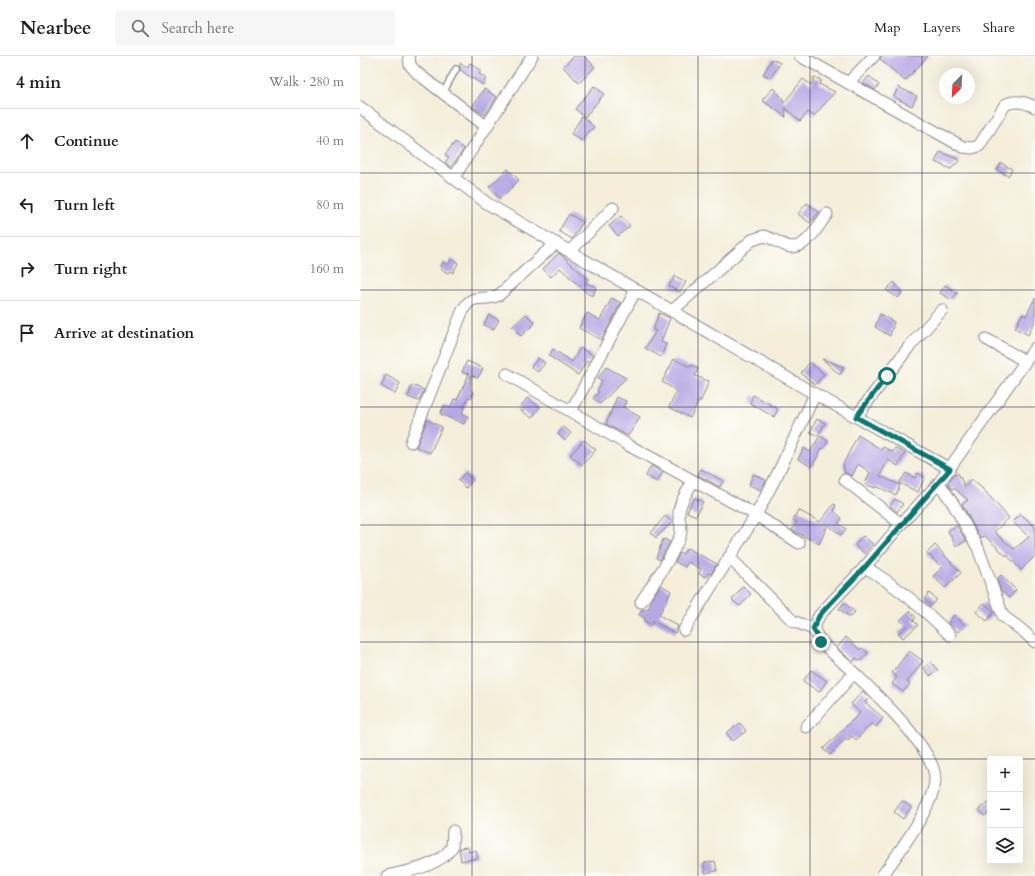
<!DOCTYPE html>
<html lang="en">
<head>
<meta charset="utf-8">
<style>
	body { margin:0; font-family:Cardo,serif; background:#f6f6f6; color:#202124 }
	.controls { position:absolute; right:12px; bottom:12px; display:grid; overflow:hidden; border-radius:4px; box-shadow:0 4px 16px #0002 }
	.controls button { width:36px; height:36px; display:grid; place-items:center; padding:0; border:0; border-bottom:1px solid #e0e0e0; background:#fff; color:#202124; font:20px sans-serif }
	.compass { position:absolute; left:579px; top:12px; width:36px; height:36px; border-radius:50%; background:#fff; box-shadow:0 4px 16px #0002; rotate:204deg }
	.stop { position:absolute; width:12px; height:12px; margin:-9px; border:3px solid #0f766e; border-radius:50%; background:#fff }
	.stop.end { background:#0f766e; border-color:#fff; box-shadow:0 1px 4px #0008 }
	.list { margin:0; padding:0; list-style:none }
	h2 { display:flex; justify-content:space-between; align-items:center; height:52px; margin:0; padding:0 16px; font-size:17px }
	h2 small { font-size:13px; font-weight:400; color:#757577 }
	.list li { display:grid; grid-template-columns:26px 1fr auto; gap:12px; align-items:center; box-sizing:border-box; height:64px; padding:0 16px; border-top:1px solid #e0e0e0 }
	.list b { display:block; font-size:15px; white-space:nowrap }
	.list em { font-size:13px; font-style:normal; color:#757577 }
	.icon { flex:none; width:22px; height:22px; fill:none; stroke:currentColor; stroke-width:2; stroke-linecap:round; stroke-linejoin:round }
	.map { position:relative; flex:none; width:675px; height:820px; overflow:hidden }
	header { display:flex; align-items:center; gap:24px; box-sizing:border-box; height:56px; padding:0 20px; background:#fff; border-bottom:1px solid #e0e0e0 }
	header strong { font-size:19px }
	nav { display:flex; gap:22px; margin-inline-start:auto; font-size:14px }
	.search { width:280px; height:36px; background:#f6f6f6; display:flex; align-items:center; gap:10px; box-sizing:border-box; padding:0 14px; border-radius:4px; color:#757577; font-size:15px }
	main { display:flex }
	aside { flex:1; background:#fff }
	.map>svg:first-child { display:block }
	.building { fill:#b6a8e5 }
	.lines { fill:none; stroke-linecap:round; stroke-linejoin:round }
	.lane-casing { stroke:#8b888a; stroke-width:8 }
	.street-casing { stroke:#8b888a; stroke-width:13 }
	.lane { stroke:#fff; stroke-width:5.5 }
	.street { stroke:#fff; stroke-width:11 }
	.route { stroke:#0f766e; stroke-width:5 }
	.grid { fill:none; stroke:#22223b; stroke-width:1; stroke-opacity:0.55 }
</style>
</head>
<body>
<header>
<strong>Nearbee</strong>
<div class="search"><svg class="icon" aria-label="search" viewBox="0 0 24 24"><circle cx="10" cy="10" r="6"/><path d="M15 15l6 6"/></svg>Search here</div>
<nav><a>Map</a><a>Layers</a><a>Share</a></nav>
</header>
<main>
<aside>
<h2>4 min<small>Walk · 280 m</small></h2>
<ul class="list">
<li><svg class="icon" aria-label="ahead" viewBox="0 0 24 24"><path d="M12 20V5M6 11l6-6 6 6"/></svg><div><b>Continue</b></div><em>40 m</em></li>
<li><svg class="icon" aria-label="left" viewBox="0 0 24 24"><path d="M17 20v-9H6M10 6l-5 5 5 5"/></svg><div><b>Turn left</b></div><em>80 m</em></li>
<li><svg class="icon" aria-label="right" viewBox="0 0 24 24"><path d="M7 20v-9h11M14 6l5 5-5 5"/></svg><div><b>Turn right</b></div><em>160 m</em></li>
<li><svg class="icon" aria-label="arrive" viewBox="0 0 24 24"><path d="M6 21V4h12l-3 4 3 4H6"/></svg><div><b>Arrive at destination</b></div></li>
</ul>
</aside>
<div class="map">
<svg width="675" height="820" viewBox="0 0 675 820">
	<rect width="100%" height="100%" fill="#fdfcf7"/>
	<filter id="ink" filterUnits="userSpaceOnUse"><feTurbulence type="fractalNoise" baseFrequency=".025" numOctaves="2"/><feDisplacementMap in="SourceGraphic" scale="8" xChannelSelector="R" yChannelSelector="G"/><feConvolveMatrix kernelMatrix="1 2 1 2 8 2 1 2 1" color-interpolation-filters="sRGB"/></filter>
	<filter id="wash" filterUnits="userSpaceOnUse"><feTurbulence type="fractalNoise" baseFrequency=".012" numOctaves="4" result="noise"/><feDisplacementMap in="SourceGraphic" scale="16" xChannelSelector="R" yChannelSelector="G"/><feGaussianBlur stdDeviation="0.9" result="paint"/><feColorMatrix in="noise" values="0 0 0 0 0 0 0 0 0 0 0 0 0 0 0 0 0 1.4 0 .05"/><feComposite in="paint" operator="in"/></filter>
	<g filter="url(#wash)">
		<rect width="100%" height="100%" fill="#f4eeda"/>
		<g id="blocks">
			<g class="building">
				<polygon points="214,0 224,0 235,11 219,27 203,11"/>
				<polygon points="521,0 568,0 545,25 520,3"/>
				<polygon points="412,3 420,7 411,22 403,18"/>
				<polygon points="100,7 107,11 110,7 121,14 119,18 126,22 123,29 100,14"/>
				<polygon points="509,20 519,29 515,34 503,27"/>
				<polygon points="454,21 461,24 459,28 475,36 454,60 448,56 440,65 425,52 426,61 402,44 413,32 423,43 424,47 443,23 451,29"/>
				<polygon points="234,30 244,38 225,61 215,53"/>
				<polygon points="538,31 557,40 552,50 534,41"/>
				<polygon points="124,33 137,41 125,59 112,51"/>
				<polygon points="222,60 234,71 228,76 222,85 211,78"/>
				<polygon points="95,86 104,93 91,111 85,106 89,102 85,99"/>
				<polygon points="580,96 600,104 591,113 575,106"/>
				<polygon points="641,107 652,113 648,120 637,114"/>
				<polygon points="148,113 159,124 140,143 129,131"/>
				<polygon points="447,147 459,156 450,167 438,158"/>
				<polygon points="209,158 223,166 212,183 199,175"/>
				<polygon points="261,160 270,170 258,180 249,170"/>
				<polygon points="199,197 228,223 226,227 236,231 233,240 228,238 200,212 191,221 183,213"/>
				<polygon points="91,203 98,207 93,217 90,215 88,217 80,213 83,206 88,209"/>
				<polygon points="315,220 326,226 320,236 309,230"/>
				<polygon points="534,226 542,237 538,242 526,234"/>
				<polygon points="585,229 597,237 592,244 580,237"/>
				<polygon points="252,242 261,247 241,284 219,272 227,257 240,264"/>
				<polygon points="675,242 675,265 668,279 655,272 662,258 666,260"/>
				<polygon points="299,257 310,262 301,286 306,288 301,301 285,292 296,275 293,274"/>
				<polygon points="166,258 175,267 161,280 152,271"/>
				<polygon points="520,258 534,266 530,280 515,271"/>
				<polygon points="129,259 139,264 133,274 124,269"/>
				<polygon points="220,292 233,299 229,306 227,305 218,319 189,300 193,293 212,306"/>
				<polygon points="178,302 185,307 178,316 171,311"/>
				<polygon points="314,303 330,311 331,309 338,312 335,320 349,325 341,345 339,344 330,362 309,351 317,335 302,326"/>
				<polygon points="462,303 484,311 480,319"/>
				<polygon points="107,305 123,312 118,322 111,319 110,334 113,336 111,342 108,341 102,357 108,360 104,368 80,358 84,349 90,352 94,343 97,344 109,318 102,316"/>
				<polygon points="450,306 464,318 455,329 441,317"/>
				<polygon points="246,311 266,322 240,348 233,342 239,336 237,335 242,325 238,322"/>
				<polygon points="26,319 40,327 35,338 21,330"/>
				<polygon points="52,329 64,334 59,345 48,341"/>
				<polygon points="393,339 418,353 414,361 390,347"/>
				<polygon points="257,341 266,345 263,351 280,361 268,380 246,368"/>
				<polygon points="167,342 180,351 172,362 159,353"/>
				<polygon points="457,363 465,367 458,380 450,376"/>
				<polygon points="67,364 82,371 70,397 56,391"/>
				<polygon points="204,371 211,377 205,384 198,378"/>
				<polygon points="498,379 522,394 523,391 533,396 535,392 545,397 538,410 528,404 520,420 540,429 536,439 516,430 515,432 505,428 510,416 498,408 492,420 485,417 483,408"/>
				<polygon points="460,380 468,385 463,393 462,392 452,411 438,403 444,392 450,396"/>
				<polygon points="224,384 236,394 222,409 210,399"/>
				<polygon points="291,410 303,416 297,426 286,420"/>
				<polygon points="341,413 363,425 360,431 338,419"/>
				<polygon points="105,417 113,424 106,432 98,424"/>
				<polygon points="546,417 555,422 557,417 565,421 558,436 539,427"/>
				<polygon points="598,417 605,431 611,423 623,433 649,462 634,476 654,493 669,481 653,466 661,458 675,471 675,500 661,514 647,499 646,500 625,480 620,482 602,448 608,444 594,432 591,433 588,427 593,420"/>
				<polygon points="393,418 406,424 401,434 389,429"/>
				<polygon points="334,442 343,446 336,460 327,456"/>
				<polygon points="535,443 543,448 537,456 530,450"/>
				<polygon points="474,448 476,449 474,455 482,462 478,467 486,473 481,479 468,469 459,488 432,474 437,466 433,464 438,454 460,466"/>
				<polygon points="305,460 312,466 296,482 291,477"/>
				<polygon points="597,470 606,485 596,491 588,474"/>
				<polygon points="503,480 513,488 505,498 495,489"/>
				<polygon points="303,483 310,486 300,504 296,502"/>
				<polygon points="575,489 601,517 585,532 573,520 582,512 567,497"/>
				<polygon points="327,492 357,508 351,518 348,517 346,521 339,518 341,513 328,506 325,511 315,506 320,497 323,498"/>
				<polygon points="641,519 656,534 649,542 641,535 637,523"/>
				<polygon points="301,529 311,535 299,559 318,570 315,577 293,565 292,569 284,565 285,562 279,559 282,553 288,554 293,540"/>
				<polygon points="383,530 391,538 380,550 372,544"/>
				<polygon points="569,537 576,543 576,545 571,550 564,543"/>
				<polygon points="484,547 495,556 490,561 479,553"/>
				<polygon points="624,547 634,556 627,565 616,556"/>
				<polygon points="550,555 556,562 553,564 558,569 543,582 538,577 546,570 540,564"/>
				<polygon points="594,559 605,569 598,576 588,567"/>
				<polygon points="486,581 500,594 502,592 508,597 500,605 496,602 493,606 477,592"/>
				<polygon points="549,595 563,605 547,626 550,628 543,636 532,628 537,621 532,617"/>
				<polygon points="571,606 578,614 570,620 564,612"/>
				<polygon points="451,614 467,625 459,636 443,625"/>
				<polygon points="503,635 509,642 505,646 523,662 516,671 512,667 496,684 492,680 488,684 486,682 470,699 463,693 500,657 491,648"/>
				<polygon points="380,667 386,675 373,685 366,677"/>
				<polygon points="542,745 551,751 543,763 534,756"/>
				<polygon points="630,745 630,756 624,760 619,753"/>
				<polygon points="108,791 109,796 116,794 118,802 101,805 99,792"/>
				<polygon points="355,805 357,815 345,817 344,807"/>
			</g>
		</g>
	</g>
	<g filter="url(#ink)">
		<use href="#blocks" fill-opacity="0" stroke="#8b888a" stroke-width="1"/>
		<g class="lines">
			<defs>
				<polyline id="lane" points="83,37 96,13"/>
				<g id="street">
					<polyline points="49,0 50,9 57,17 127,71"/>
					<path d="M440 0 603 91 612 92 619 90 645 49C655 43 665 46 675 51"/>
					<polyline points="488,27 514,0"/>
					<polyline points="0,51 128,148 455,338 590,413"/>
					<polyline points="94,121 172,0"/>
					<polyline points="210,195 253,152"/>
					<path d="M312 255 392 184 404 180C412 182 419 187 427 190 445 196 458 170 467 158"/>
					<polyline points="626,283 665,305"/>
					<polyline points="147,318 268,389 396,459 439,487"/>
					<polyline points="211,355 276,234"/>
					<polyline points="496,361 548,292 582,254"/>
					<path d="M51 386 102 256C112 235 122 247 139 239L196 187"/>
					<polyline points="485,424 541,468"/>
					<polyline points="579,427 594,449 618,492 643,560 663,575 675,586"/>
					<polyline points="369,501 433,565 453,573"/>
					<path d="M505 511C537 530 564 553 590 579"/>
					<path d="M281 546C295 525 311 503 320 480 323 471 319 467 319 459 318 448 328 435 333 425"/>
					<polyline points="324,574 396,459 418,417 455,338"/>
					<polyline points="446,671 494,617"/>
					<path d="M27 820C48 815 79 811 92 791L93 775"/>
					<path d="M522 820C537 799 576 747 575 722 574 686 487 611 461 586L453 573 459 560 466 552 505 511 541 468 579 427 675 292"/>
				</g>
			</defs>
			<use href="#lane" class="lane-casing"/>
			<use href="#street" class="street-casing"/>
			<use href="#lane" class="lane"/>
			<use href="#street" class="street"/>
		</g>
	</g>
	<g class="lines" filter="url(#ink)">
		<polyline class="route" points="461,586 453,573 459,560 466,552 505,511 590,413 496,361 527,320"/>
	</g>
	<path class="grid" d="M112 0V820M225 0V820M338 0V820M450 0V820M562 0V820M0 117H675M0 234H675M0 351H675M0 469H675M0 586H675M0 703H675"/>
</svg>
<div class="controls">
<button>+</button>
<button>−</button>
<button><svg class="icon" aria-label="layers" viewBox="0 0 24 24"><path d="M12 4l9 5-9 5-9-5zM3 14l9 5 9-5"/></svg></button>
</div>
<svg class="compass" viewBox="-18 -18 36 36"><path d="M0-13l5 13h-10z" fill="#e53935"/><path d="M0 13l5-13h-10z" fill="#757577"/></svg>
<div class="stop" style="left:527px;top:320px"></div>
<div class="stop end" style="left:461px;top:586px"></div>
</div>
</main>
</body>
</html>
